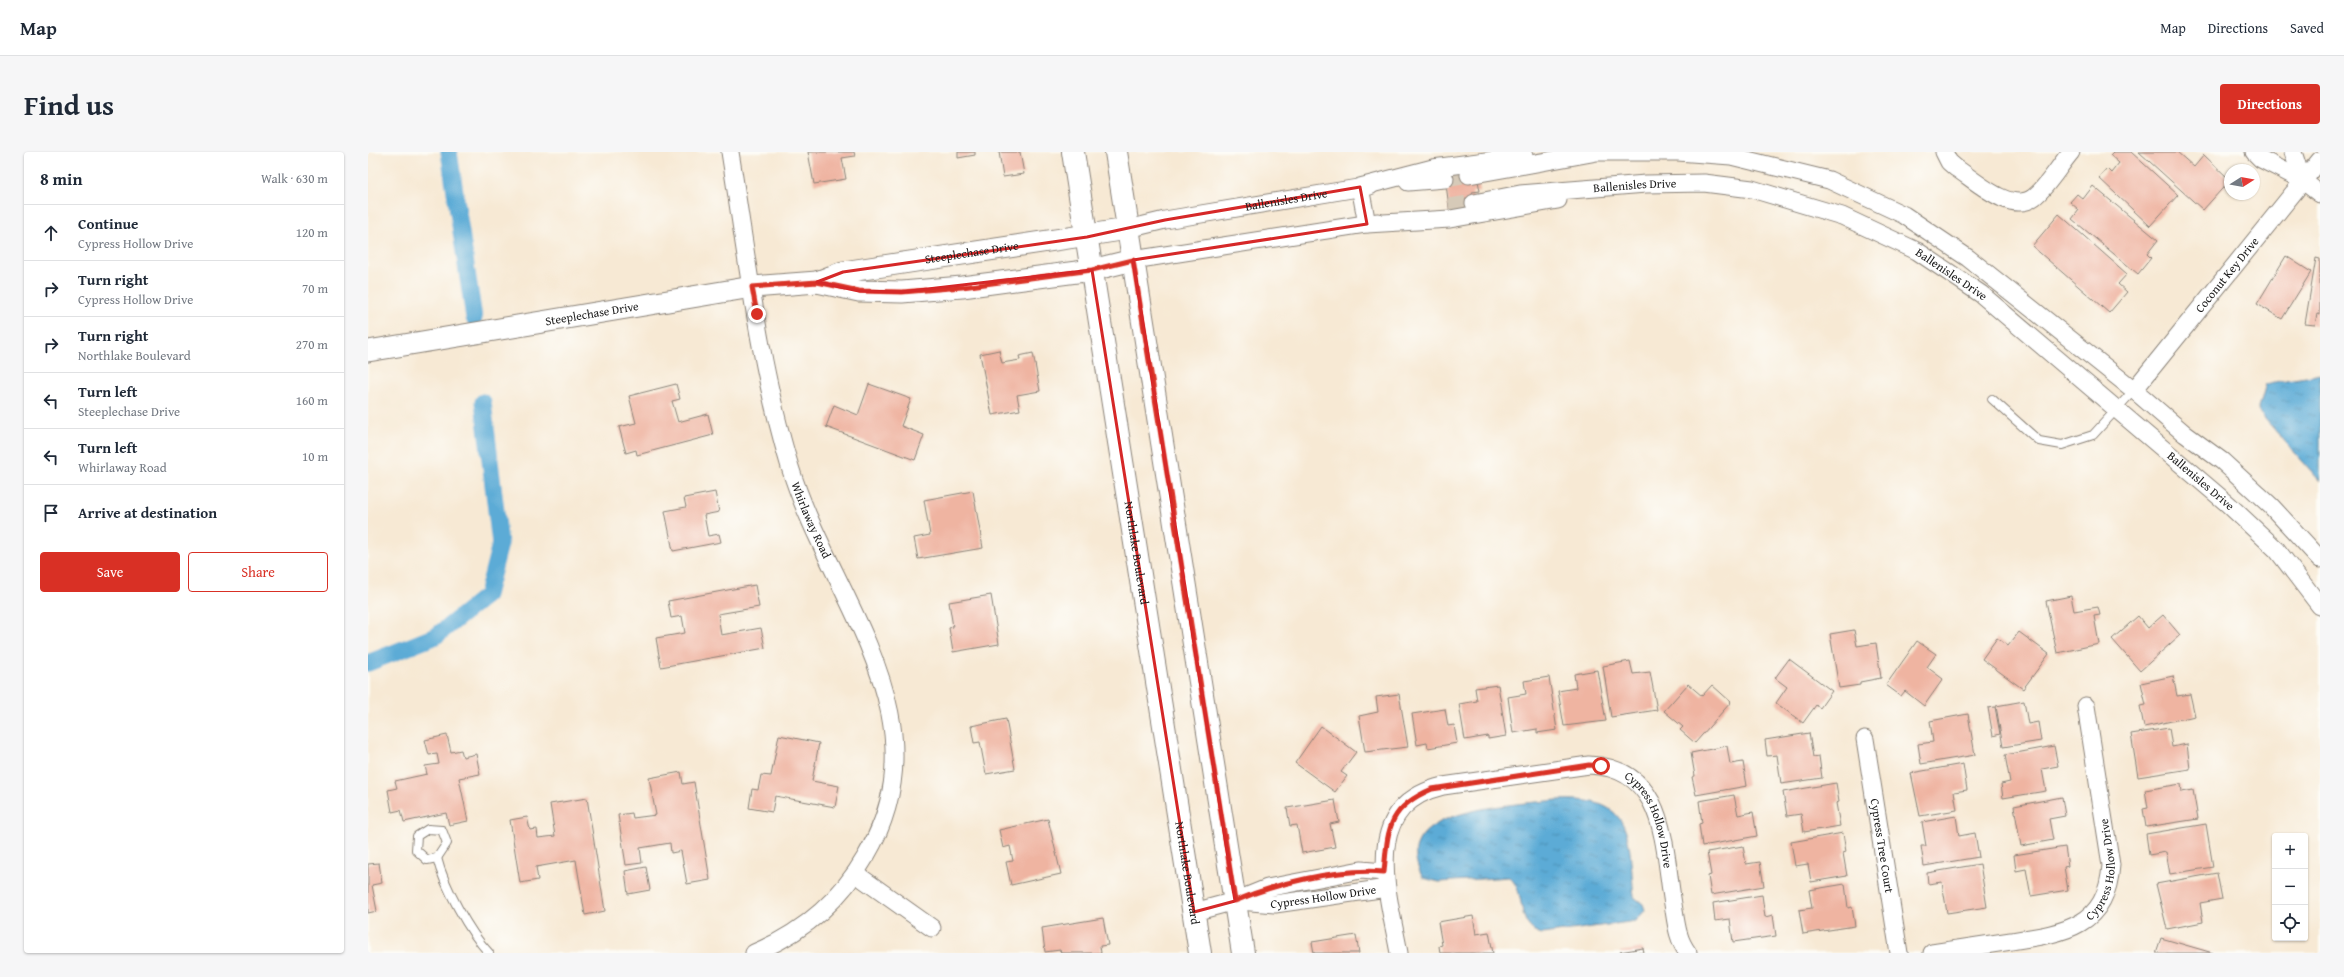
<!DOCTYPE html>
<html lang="en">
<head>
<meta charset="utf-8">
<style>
	body { margin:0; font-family:"Gentium Book Plus",serif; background:#f6f6f7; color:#1f2937 }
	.controls { position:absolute; right:12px; bottom:12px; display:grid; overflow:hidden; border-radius:4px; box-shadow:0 1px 3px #0004 }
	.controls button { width:36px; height:36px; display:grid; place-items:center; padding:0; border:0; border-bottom:1px solid #e0e1e3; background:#fff; color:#1f2937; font:20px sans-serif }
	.compass { position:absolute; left:1856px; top:12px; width:36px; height:36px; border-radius:50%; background:#fff; box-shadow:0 1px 3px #0004; rotate:79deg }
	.stop { position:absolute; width:12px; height:12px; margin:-9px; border:3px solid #d93025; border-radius:50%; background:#fff }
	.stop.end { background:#d93025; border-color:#fff; box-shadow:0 1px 4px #0008 }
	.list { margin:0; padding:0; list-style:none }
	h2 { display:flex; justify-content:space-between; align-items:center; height:52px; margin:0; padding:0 16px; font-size:17px }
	h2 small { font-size:13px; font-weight:400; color:#747a83 }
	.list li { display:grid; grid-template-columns:26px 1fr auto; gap:12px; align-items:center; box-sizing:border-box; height:56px; padding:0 16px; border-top:1px solid #e0e1e3 }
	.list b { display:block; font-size:15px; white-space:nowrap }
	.list p { margin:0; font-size:13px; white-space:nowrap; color:#747a83 }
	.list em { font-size:13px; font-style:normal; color:#747a83 }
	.actions { display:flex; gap:8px; padding:12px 16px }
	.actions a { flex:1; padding:9px 0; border:1px solid #d93025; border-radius:4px; text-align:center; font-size:14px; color:#d93025 }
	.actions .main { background:#d93025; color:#fff }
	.icon { flex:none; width:22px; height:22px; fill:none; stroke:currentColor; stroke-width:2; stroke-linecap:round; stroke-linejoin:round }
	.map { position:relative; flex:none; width:1952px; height:801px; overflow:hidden; border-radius:4px }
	header { display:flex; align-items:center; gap:24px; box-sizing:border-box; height:56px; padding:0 20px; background:#fff; border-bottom:1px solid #e0e1e3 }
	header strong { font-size:19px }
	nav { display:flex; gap:22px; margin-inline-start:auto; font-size:14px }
	.intro { display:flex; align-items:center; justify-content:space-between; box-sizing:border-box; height:96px; padding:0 24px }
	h1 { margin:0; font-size:28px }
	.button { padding:10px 18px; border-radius:4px; background:#d93025; color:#fff; font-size:14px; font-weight:700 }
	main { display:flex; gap:24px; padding:0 24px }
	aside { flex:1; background:#fff; border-radius:4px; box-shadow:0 1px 3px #0004 }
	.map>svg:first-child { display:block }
	.water { fill:url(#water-ripples); stroke:#3c6479 }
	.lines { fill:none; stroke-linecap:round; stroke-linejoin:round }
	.canal { stroke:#5cabd6; stroke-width:17 }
	.building { fill:#efb4a1 }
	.minor-tunnel { stroke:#d6cab8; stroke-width:17; stroke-dasharray:17 8; stroke-linecap:butt }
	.service-casing { stroke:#8a8278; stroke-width:10 }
	.minor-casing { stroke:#8a8278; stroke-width:19 }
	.tertiary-casing { stroke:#8a8278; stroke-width:23 }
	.secondary-casing { stroke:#8a8278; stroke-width:24 }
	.service { stroke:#fff; stroke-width:8 }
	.minor { stroke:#fff; stroke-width:17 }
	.tertiary { stroke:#fff; stroke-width:21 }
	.secondary { stroke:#fff; stroke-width:22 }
	.route { stroke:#d93025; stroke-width:5 }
	.marked { fill:none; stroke:#d62828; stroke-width:3; stroke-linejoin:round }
	.labels { text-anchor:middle; stroke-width:3.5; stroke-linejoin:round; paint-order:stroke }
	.street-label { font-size:12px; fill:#1c1c1c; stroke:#fdfcf7 }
</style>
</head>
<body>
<header>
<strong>Map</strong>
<nav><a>Map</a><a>Directions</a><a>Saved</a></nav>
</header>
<div class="intro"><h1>Find us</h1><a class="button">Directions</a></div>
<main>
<aside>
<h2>8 min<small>Walk · 630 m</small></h2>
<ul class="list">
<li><svg class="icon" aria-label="ahead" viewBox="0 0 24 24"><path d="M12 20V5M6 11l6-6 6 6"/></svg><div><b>Continue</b><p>Cypress Hollow Drive</p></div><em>120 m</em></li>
<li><svg class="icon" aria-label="right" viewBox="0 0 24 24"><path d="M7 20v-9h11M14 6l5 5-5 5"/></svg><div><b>Turn right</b><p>Cypress Hollow Drive</p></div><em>70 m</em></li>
<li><svg class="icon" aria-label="right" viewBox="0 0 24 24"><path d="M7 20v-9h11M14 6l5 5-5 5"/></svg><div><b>Turn right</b><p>Northlake Boulevard</p></div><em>270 m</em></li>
<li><svg class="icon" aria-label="left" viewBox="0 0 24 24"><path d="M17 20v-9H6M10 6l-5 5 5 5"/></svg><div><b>Turn left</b><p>Steeplechase Drive</p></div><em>160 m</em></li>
<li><svg class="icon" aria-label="left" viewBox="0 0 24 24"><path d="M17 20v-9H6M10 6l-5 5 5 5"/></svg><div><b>Turn left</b><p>Whirlaway Road</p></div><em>10 m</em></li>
<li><svg class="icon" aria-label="arrive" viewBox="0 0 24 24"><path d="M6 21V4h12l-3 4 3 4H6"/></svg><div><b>Arrive at destination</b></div></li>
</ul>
<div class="actions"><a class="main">Save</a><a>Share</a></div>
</aside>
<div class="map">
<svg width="1952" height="801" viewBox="0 0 1952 801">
	<defs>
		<pattern id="water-ripples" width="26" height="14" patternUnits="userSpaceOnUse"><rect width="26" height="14" fill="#5cabd6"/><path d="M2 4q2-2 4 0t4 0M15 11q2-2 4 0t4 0" fill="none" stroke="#4b8aad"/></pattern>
	</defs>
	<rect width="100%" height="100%" fill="#fdfcf7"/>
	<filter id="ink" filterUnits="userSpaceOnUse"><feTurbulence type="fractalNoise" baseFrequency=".025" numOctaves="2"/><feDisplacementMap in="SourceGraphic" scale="8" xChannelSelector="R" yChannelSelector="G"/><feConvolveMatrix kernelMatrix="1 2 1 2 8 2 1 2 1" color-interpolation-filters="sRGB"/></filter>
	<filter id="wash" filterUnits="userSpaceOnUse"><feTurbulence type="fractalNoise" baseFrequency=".012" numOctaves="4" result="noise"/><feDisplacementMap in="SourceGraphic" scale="16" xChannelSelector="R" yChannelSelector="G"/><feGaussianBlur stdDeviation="0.9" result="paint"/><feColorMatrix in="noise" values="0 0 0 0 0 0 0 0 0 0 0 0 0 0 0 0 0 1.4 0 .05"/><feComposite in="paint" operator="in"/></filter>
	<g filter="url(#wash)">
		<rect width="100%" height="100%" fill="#f7e9d4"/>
		<g class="water">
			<path d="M1952 222V329L1890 259 1898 232C1916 227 1934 227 1952 222Z"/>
			<path d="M1189 648C1267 644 1260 683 1266 745L1275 752 1277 758 1268 769 1174 782C1146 775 1160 740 1141 725L1071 730 1055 726C1015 655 1150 653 1189 648Z"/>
		</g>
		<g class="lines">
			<g class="canal">
				<polyline points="81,0 106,166"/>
				<polyline points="0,511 68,484 119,443 132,392 115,250"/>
			</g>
		</g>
		<g id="blocks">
			<g class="building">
				<polygon points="440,0 486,0 487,4 474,6 478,27 446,32"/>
				<polygon points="590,0 607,0 607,3 590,6"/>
				<polygon points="631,0 652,0 656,22 635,25"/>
				<polygon points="1745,0 1763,0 1810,43 1782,74 1731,26 1739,17 1743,21 1751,11 1742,3"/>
				<polygon points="1771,0 1809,0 1826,15 1836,3 1862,28 1835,58"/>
				<polygon points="1100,13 1110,29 1112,39 1104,40 1107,59 1082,63 1076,17"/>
				<polygon points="1725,34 1790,88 1779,102 1783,106 1770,122 1704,67 1711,58 1702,50 1709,42 1715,47"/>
				<polygon points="1691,62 1759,122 1750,132 1759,140 1741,161 1664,94"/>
				<polygon points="1918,104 1943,120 1914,167 1889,152"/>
				<polygon points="1948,106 1952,107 1952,163 1949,162 1947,173 1937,172"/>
				<polygon points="631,198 634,211 652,208 651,204 665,201 672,239 649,243 652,258 624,263 612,202"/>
				<polygon points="308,232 312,247 304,249 310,270 340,262 345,283 269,303 268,298 258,301 251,275 268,271 261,244"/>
				<polygon points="501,232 543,247 533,274 556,283 547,308 458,275 466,253 490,263"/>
				<polygon points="605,339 615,396 550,407 546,386 562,383 556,348"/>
				<polygon points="347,340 351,360 336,363 340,384 351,382 353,390 305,399 297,359 318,355 316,346"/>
				<polygon points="387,433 391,455 350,462 353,483 393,476 397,496 293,515 288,486 317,481 314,464 303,466 300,449"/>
				<polygon points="623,443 631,492 585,500 581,476 585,475 581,450"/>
				<polygon points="1703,444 1706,459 1730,455 1732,463 1726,464 1731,492 1689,501 1678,449"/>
				<polygon points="1795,463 1812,483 1772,519 1744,487 1770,464 1780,476"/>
				<polygon points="1486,478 1489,494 1508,491 1513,526 1492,530 1492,533 1471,536 1462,482"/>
				<polygon points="1651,480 1681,502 1655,537 1614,507 1629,486 1640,494"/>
				<polygon points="1549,489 1568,502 1559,515 1575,527 1556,554 1537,539 1533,544 1518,533"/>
				<polygon points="1421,507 1464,539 1452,556 1448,553 1435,571 1408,551 1419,535 1407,526"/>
				<polygon points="1262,509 1265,522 1282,520 1289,558 1243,565 1235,514"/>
				<polygon points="1229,518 1238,569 1196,574 1190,539 1208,536 1206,522"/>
				<polygon points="1805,524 1809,544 1822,542 1827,564 1776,575 1772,554 1778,553 1773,531"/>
				<polygon points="1181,525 1189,578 1169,581 1169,577 1145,581 1140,545 1158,542 1156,529"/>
				<polygon points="1320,532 1334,544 1344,533 1363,550 1327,591 1312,578 1315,575 1296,559"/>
				<polygon points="1130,533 1138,584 1120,587 1120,584 1097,588 1091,552 1109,549 1107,536"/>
				<polygon points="1031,542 1040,595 997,600 991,564 1010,560 1008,545"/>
				<polygon points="1656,549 1660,572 1670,570 1673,589 1635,595 1628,554"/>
				<polygon points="1627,555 1632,582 1625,584 1620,556"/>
				<polygon points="1077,557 1080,574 1086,573 1089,591 1060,596 1059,591 1049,593 1044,562"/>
				<polygon points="1600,562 1607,603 1553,612 1550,592 1565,590 1562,569"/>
				<polygon points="638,567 647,617 618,622 612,590 606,591 603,574"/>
				<polygon points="953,574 988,600 973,620 979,624 967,640 927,611"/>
				<polygon points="1801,576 1804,595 1819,592 1822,617 1770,625 1763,582"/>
				<polygon points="1441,581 1445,605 1451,604 1454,626 1413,632 1409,603 1399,604 1397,588"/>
				<polygon points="79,583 83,600 93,598 95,605 108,602 112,622 91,626 100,669 81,673 78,661 36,670 33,658 24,660 20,638 29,636 27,629 59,622 57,614 71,612 69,602 61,603 57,588"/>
				<polygon points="411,583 451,591 444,629 471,634 467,655 407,644 404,660 381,656 384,637 390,638 393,623 403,624"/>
				<polygon points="1359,594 1362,612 1375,610 1379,634 1328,643 1324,625 1327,624 1323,601"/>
				<polygon points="1686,594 1690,614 1674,617 1678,639 1635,646 1633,632 1642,630 1637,603"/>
				<polygon points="1595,612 1599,638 1586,640 1589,658 1552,664 1543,621"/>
				<polygon points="313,620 315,632 326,630 342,728 319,732 313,699 303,701 302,691 272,696 274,711 258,713 250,663 264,661 265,666 288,663 281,626"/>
				<polygon points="1468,631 1471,650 1468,651 1472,674 1436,680 1433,662 1419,664 1415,640"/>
				<polygon points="1813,632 1814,640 1825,638 1830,667 1778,675 1775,657 1780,656 1777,638"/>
				<polygon points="1366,643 1370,663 1385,660 1389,684 1334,694 1331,672 1334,671 1331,649"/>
				<polygon points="1694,645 1697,664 1681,667 1685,688 1653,694 1646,654"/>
				<polygon points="219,646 237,759 217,763 208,708 168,715 170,728 152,731 142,668 159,665 162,678 169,677 170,686 187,684 182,652"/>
				<polygon points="967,648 971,670 962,672 967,695 934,701 929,673 922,674 919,656"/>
				<polygon points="1588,664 1591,684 1607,681 1611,705 1556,714 1553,694 1558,694 1554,670"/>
				<polygon points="680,667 693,722 643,733 638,710 645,709 642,694 635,696 631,678"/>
				<polygon points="1838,672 1845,715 1802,722 1798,700 1781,703 1778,682"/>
				<polygon points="1475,681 1478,700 1475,701 1479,724 1443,730 1440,712 1427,714 1423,690"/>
				<polygon points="1375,694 1378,712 1392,710 1396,734 1343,743 1340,724 1343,723 1339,700"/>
				<polygon points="1697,695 1700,714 1696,715 1700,738 1663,744 1658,717 1648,719 1646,703"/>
				<polygon points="11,711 14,731 4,733 9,759 0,761 0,712"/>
				<polygon points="1612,712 1619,755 1579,761 1574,730 1560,732 1559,721"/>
				<polygon points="278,715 282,738 260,742 257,719"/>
				<polygon points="1849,721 1854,747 1832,751 1835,770 1799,777 1788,732"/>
				<polygon points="1477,732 1480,756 1484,755 1487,774 1435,782 1431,758 1444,756 1441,738"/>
				<polygon points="1394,743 1397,765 1405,763 1408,784 1365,790 1362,767 1347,769 1345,751"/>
				<polygon points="1105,764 1108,782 1121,780 1125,801 1072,801 1071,794 1074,793 1070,770"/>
				<polygon points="735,766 740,793 732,794 733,801 693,801 692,798 677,800 674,776"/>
				<polygon points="988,783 991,801 946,801 944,790"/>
				<polygon points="1793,786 1845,801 1788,801"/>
				<polygon points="1275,796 1276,801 1252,801 1252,800"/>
			</g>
		</g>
	</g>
	<g filter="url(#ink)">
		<use href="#blocks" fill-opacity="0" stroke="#8a8278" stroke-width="1"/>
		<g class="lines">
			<g class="minor-tunnel">
				<polyline points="1077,27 1101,23"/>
				<polyline points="1081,55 1106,51"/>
			</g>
			<defs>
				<g id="service">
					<polyline points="1624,247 1671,289 1694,293 1725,283 1766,238"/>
					<polygon points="60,677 74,678 79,691 69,706 59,708 48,698 49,684"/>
					<path d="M69 706C76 734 101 780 121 801"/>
				</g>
				<g id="minor">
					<path id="s1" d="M362 0C379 105 391 213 422 315 461 444 580 565 498 704 472 749 434 781 386 801"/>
					<path d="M1576 0 1581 10 1588 16C1607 28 1643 63 1666 45 1680 34 1691 14 1703 0"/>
					<polyline points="1886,0 1893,7 1934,28 1952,42"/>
					<polyline points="1925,0 1934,28"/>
					<polyline points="1156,4 1065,16 992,35 999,72 1082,67 1190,48"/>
					<polyline points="1101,23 1229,0 1310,0 1363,4 1461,28 1536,63 1600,106 1766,238 1817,282 1854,309 1903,354 1952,407"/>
					<polyline points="1040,30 1077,27"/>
					<path id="s2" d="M1106 51 1152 42 1278 32 1336 31 1384 37 1474 64 1549 99 1613 142 1860 352 1909 398 1952 454"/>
					<path id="s3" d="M760 77 797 68 1002 34"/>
					<polyline points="765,108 1010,70"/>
					<path id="s4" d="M1766 238 1952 8"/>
					<path id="s5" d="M1497 587 1531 801"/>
					<polyline points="488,722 564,776"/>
					<path id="s6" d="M871 749 907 752 1019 736"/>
					<polyline points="826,760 867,749 899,736 993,718 1016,720"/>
					<path id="s7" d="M1031 801C1020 740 991 654 1075 634L1221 613C1299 616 1295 694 1305 752 1308 770 1309 787 1320 801"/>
					<path id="s8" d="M1564 801C1590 797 1617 793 1643 789 1695 781 1739 776 1743 713L1718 554"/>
				</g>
				<g id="tertiary">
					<path id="s9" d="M449 130 475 120 760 77"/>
					<path id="s10" d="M0 199 384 135 449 130 491 139 534 140 594 135 724 118 765 108"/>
				</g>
				<g id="secondary">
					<path id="s11" d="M705 0 832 801"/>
					<polyline points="748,0 875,801"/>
				</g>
			</defs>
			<use href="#service" class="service-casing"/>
			<use href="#minor" class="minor-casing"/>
			<use href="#tertiary" class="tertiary-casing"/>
			<use href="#secondary" class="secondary-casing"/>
			<use href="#service" class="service"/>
			<use href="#minor" class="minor"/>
			<use href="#tertiary" class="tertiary"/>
			<use href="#secondary" class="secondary"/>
		</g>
	</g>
	<g class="lines" filter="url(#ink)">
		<path class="route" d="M389 162 384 135 449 130 491 139 534 140 594 135 724 118 765 108 867 749C909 731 970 716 1016 720 1020 677 1019 656 1064 637L1221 613 1233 614"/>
	</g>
	<path class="marked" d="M992 35 999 72 765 108 867 749 826 760 724 118 534 140 491 139 449 130 475 120 719 85 797 68Z"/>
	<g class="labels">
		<g class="street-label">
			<text dy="4" stroke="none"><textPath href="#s2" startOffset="162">Ballenisles Drive</textPath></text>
			<text dy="4" stroke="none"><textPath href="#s3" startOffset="161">Ballenisles Drive</textPath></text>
			<text dy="4" stroke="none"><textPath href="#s9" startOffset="158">Steeplechase Drive</textPath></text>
			<text dy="4" stroke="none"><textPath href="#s2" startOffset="498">Ballenisles Drive</textPath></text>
			<text dy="4" stroke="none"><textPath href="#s4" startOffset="148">Coconut Key Drive</textPath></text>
			<text dy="4" stroke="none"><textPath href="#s10" startOffset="227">Steeplechase Drive</textPath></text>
			<text dy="4" stroke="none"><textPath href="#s2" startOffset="822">Ballenisles Drive</textPath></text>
			<text dy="4" stroke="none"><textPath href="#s1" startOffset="378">Whirlaway Road</textPath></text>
			<text dy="4" stroke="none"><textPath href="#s11" startOffset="406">Northlake Boulevard</textPath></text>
			<text dy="4" stroke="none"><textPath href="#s7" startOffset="436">Cypress Hollow Drive</textPath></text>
			<text dy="4" stroke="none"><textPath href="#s5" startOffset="108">Cypress Tree Court</textPath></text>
			<text dy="4" stroke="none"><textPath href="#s8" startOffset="214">Cypress Hollow Drive</textPath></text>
			<text dy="4" stroke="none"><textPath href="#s11" startOffset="730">Northlake Boulevard</textPath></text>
			<text dy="4" stroke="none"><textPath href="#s6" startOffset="85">Cypress Hollow Drive</textPath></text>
		</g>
	</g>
</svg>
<div class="controls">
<button>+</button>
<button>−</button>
<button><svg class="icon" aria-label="locate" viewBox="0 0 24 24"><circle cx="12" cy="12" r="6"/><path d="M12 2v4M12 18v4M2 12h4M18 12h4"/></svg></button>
</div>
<svg class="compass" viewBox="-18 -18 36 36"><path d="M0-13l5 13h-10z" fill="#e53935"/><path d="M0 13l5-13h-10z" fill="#747a83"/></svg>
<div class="stop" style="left:1233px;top:614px"></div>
<div class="stop end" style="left:389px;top:162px"></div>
</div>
</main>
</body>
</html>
